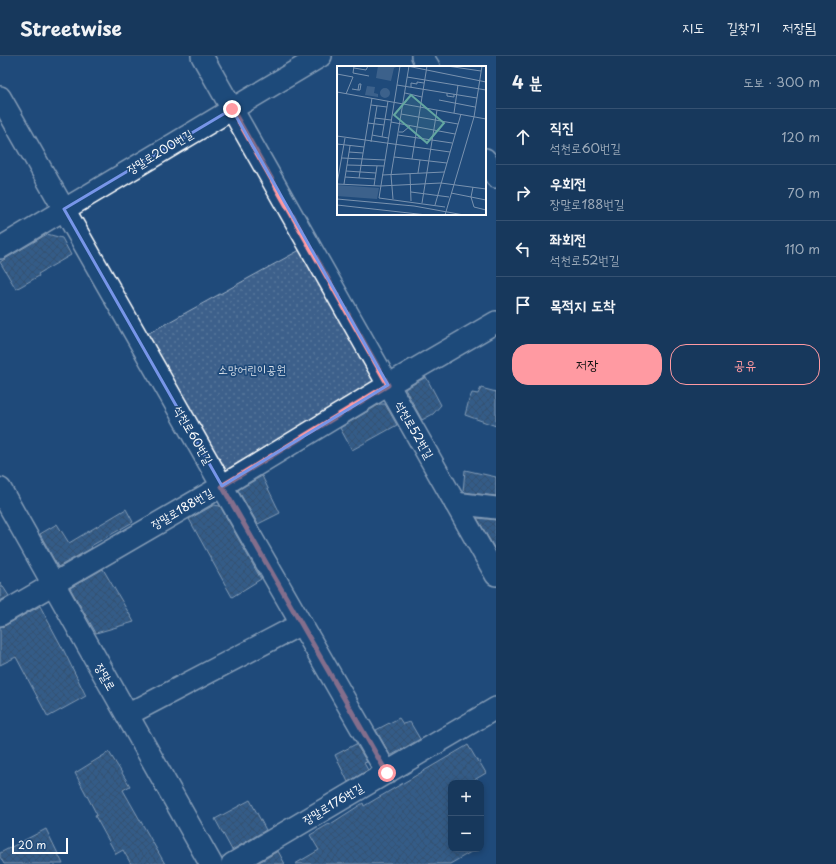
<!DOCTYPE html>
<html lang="ko">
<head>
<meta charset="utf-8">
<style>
	body { margin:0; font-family:"Playpen Sans","Poor Story",sans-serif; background:#244365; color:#f1f3f6 }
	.controls { position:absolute; right:12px; bottom:12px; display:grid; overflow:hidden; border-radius:8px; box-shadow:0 2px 6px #0003 }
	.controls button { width:36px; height:36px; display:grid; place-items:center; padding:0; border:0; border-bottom:1px solid #365272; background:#17385c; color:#f1f3f6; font:20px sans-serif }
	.scale { position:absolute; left:12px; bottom:10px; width:56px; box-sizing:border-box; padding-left:4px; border:2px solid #fff; border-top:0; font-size:11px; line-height:14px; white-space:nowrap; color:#fff; -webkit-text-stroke:3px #1f4a7a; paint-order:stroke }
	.stop { position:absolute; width:12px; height:12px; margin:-9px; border:3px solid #ff9aa2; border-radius:50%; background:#fff }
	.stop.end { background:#ff9aa2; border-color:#fff; box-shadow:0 1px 4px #0008 }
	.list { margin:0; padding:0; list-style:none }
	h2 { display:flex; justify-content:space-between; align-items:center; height:52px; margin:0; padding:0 16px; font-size:17px }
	h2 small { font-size:13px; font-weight:400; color:#9eacbb }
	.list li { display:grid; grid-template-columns:26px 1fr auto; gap:12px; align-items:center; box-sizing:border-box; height:56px; padding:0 16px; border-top:1px solid #365272 }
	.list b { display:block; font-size:15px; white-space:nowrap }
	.list p { margin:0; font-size:13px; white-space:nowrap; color:#9eacbb }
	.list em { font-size:13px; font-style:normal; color:#9eacbb }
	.actions { display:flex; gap:8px; padding:12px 16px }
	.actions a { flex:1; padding:9px 0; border:1px solid #ff9aa2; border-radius:16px; text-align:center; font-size:14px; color:#ff9aa2 }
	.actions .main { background:#ff9aa2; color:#111 }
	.icon { flex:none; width:22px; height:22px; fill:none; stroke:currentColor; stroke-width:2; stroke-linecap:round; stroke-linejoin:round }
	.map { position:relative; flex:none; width:496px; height:808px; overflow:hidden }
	header { display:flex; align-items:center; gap:24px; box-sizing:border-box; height:56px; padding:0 20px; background:#17385c; border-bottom:1px solid #365272 }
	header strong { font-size:19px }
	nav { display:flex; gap:22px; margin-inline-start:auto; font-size:14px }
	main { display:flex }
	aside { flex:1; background:#17385c }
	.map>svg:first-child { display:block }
	.park { fill:url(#park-dots); stroke:#9eb0c5 }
	.building { fill:url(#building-cross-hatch); stroke:#fff }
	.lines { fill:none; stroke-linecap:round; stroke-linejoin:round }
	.street-casing { stroke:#fff; stroke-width:24 }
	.secondary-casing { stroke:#fff; stroke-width:25 }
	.street { stroke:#1f4a7a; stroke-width:21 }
	.secondary { stroke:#1f4a7a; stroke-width:22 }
	.route { stroke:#ff9aa2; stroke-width:5 }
	.marked { fill:none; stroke:#7795e8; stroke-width:3; stroke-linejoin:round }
	.labels { text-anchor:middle; stroke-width:3.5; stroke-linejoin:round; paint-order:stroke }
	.street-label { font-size:12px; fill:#fff; stroke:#1f4a7a }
	.park-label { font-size:12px; fill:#d8dfe8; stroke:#1f4a7a }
	.inset-road { fill:none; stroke:#7992af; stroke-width:1 }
	.view { fill:#63a6a1; fill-opacity:0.15; stroke:#63a6a1; stroke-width:2 }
	.inset-edge { fill:none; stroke:#fff; stroke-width:2 }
</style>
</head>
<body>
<header>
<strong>Streetwise</strong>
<nav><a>지도</a><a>길찾기</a><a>저장됨</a></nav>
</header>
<main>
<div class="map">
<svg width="496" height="808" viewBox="0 0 496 808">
	<defs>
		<pattern id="park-dots" width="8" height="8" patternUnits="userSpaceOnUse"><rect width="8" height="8" fill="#3c618b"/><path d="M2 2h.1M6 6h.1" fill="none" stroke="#59799c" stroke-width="1.8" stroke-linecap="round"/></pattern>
		<pattern id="building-cross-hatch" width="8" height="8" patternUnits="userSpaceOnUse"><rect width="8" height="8" fill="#507197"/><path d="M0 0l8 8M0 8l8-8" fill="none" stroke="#4e5b6a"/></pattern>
	</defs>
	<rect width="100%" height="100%" fill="#1f4a7a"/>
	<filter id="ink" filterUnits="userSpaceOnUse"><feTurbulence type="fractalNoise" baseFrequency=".025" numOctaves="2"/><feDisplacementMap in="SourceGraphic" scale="8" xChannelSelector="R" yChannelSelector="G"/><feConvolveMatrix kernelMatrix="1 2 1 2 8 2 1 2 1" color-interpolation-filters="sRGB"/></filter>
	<g filter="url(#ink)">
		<polygon class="park" points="309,189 388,329 222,430 138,283"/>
		<g class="building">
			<polygon points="47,178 62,182 71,199 38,218 39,220 16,233 0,206"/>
			<polygon points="426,321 441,349 433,358 422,364 405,333"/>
			<polygon points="481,332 496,336 496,370 465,359 469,344 472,337 478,338"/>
			<polygon points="380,348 385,348 397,369 352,394 340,372"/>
			<polygon points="465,414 496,421 496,440 463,436"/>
			<polygon points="262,420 280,457 258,468 238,434"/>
			<polygon points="214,449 220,450 261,523 232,541 189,463"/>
			<polygon points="126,453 133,466 91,490 92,492 58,511 40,478 57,468 69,487"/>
			<polygon points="477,462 496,464 496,495"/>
			<polygon points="103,513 134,566 96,577 70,532"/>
			<polygon points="0,526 9,540 0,545"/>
			<polygon points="40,550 64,595 86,640 48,661 16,601 0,609 0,571 6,569"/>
			<polygon points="399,662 403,668 410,666 420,683 392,699 390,699 376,674"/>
			<polygon points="356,688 367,706 364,707 368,714 348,726 335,699"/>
			<polygon points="468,689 478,706 479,705 486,717 469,727 451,727 451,793 476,793 450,808 295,808 319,794 310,779 329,768 329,769 363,747 364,750"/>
			<polygon points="109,696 130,730 123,734 165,808 131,808 123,794 116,798 95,760 97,759 75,717"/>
			<polygon points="250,744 266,774 232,794 215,763"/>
			<polygon points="46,773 63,808 4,808 0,801 0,797"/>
			<polygon points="278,795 285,808 256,808"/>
		</g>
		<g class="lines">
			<defs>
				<g id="street">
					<polyline points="202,0 496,519"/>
					<polyline points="422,0 429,11"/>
					<polyline points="0,41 222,430 387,717"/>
					<polyline points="485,103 496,121"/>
					<polyline points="0,192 321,0"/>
					<polyline points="455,447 496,452"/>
					<polyline points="0,559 222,430 388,329 496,266"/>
					<polyline points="127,659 301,568"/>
					<polyline points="232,808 496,652"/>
				</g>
				<polyline id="secondary" points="0,433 211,808"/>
			</defs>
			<use href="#street" class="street-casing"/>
			<use href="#secondary" class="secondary-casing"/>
			<use href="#street" class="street"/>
			<use href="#secondary" class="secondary"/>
		</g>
	</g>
	<g class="lines" filter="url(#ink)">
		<polyline class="route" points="232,53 388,329 222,430 387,717"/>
	</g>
	<path d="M0 0H496V808H0ZM232 53 388 329 222 430 64 153Z" fill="#1f4a7a" fill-opacity=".55" fill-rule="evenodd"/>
	<path class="marked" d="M232 53 388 329 222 430 64 153Z"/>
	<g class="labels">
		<g class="street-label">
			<text transform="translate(160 96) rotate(-31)" y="4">장말로200번길</text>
			<text transform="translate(414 374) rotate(60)" y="4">석천로52번길</text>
			<text transform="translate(193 379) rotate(60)" y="4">석천로60번길</text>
			<text transform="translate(182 453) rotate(-30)" y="4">장말로188번길</text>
			<text transform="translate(105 621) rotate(61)" y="4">장말로</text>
			<text transform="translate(333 748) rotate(-31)" y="4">장말로176번길</text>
		</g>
		<g class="park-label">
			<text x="252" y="318">소망어린이공원</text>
		</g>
	</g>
	<g transform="translate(337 10)">
		<rect width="149" height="149" fill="#1f4a7a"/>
		<path d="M41 0H62L57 2 54 15 39 12ZM0 119 42 122 40 133 0 130Z" fill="#3c618b"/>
		<path d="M30 20 38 21 37 27 41 28V31L28 29ZM43 27a5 5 0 1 1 10 0a5 5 0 1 1-10 0Z" fill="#3c618b"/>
		<path class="inset-road" d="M17 0 16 7 32 10M63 0 42 132 108 141M70 0 149 16M110 0 144 5M17 2 29 4 31 0M0 8 16 11 9 28M70 11 149 24M60 19 140 32M74 21V17L80 18V16L87 17M15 23 21 24 22 18H24L23 24H21M0 26 149 53M68 27 85 31M110 27V30L117 31V28M102 34 138 41M34 39 50 41M117 47 121 19M64 48 121 58M38 52 54 54M54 56 118 68M31 57 47 59M62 66H66L73 60M35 69 51 72M61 69 115 77M0 70 113 86M45 71 51 35M34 76 40 40M0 78 27 81M12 86 26 87M57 91 110 97M5 92 48 94M75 93 90 0M10 99 47 100M9 105 39 107M81 107 83 94M73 108 74 135M45 109 107 106M8 111 38 113M22 112 35 32M0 118 43 120 104 117 149 123M0 118 8 72M7 118 13 80M37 120 40 100M136 121 134 131 137 141 149 144M74 126 112 131M114 127 149 134M0 133 77 140 127 149M56 133 54 109 72 0M85 137 100 44M0 139 90 149M98 139 124 48M108 149 137 51 145 0"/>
		<path class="view" d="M74 29 107 57 90 77 57 49Z"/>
		<rect width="149" height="149" class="inset-edge"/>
	</g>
</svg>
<div class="controls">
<button>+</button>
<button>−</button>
</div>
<div class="scale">20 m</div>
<div class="stop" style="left:387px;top:717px"></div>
<div class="stop end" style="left:232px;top:53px"></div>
</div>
<aside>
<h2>4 분<small>도보 · 300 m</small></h2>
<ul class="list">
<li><svg class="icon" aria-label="ahead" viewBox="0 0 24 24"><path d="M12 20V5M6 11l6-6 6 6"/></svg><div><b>직진</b><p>석천로60번길</p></div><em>120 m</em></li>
<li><svg class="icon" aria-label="right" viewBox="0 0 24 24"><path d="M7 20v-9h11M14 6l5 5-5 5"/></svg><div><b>우회전</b><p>장말로188번길</p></div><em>70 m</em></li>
<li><svg class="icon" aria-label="left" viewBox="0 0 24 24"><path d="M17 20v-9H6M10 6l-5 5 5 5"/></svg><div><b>좌회전</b><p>석천로52번길</p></div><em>110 m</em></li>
<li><svg class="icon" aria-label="arrive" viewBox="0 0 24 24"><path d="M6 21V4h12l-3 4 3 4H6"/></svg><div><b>목적지 도착</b></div></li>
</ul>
<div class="actions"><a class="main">저장</a><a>공유</a></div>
</aside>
</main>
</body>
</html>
